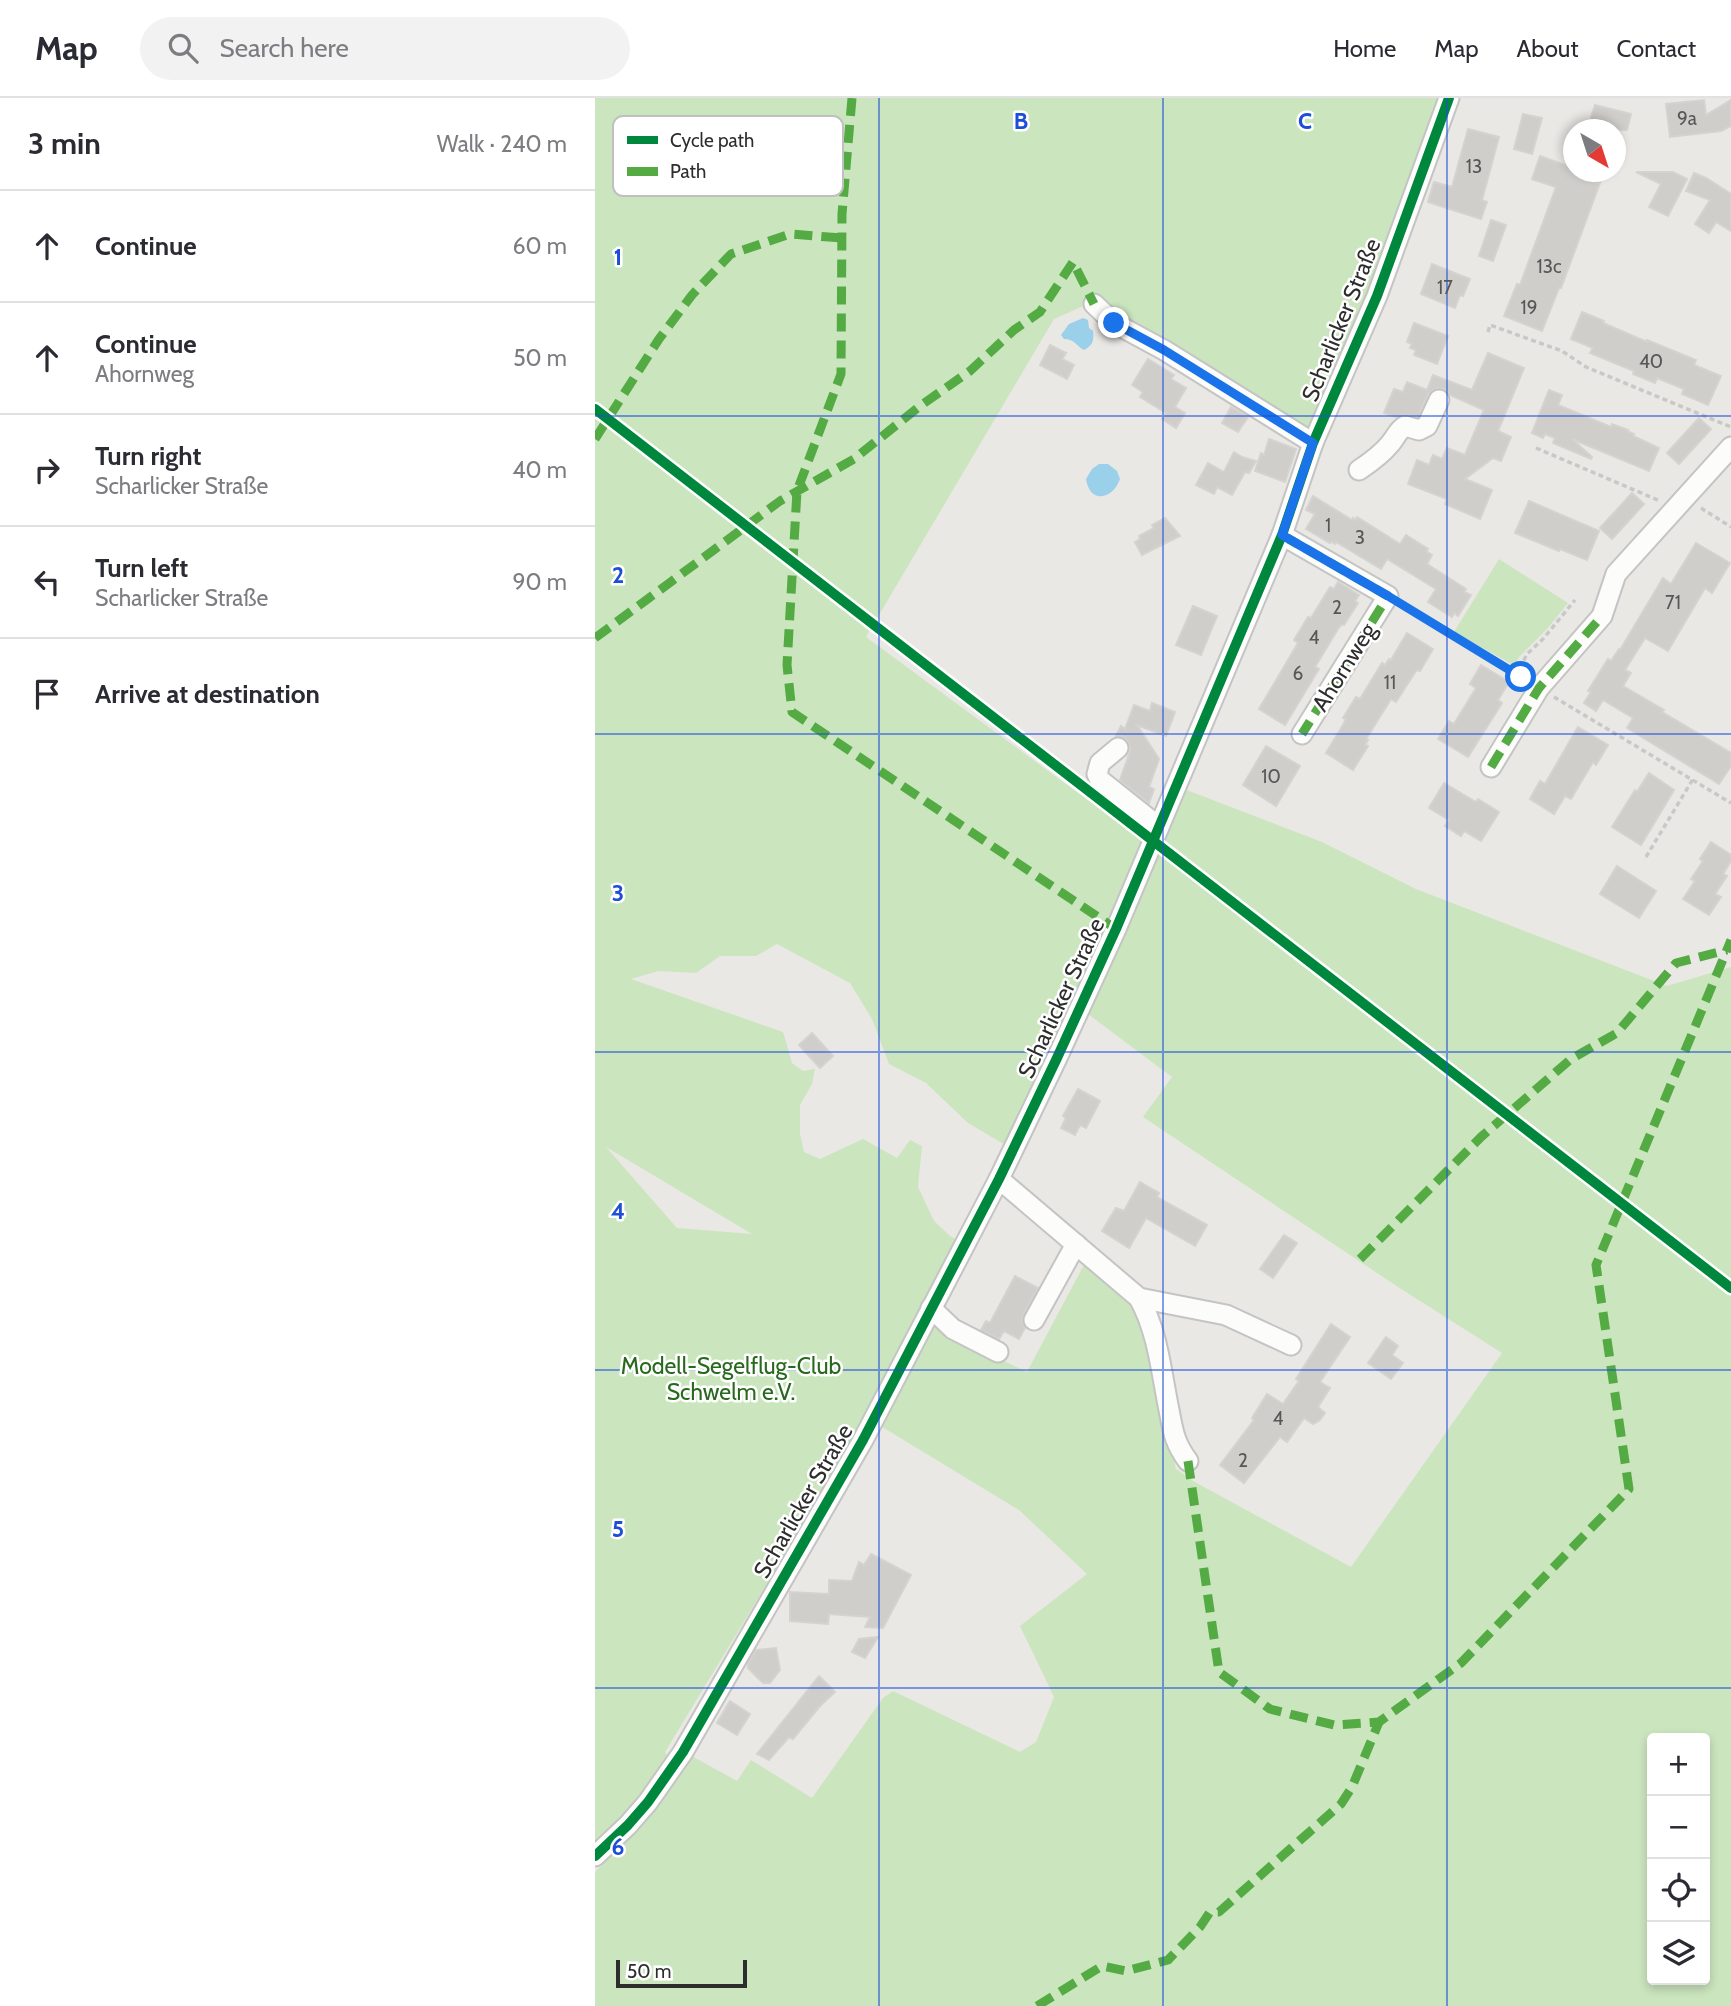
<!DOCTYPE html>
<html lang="en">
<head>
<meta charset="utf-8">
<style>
	body { margin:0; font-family:Cabin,sans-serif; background:#f2f2f3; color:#2b2b33 }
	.controls { position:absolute; right:21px; bottom:21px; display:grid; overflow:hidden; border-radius:7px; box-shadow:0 4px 10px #0003 }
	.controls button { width:63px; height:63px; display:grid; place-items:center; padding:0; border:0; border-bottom:2px solid #e1e1e2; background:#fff; color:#2b2b33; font:35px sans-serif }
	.compass { position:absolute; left:968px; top:21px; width:63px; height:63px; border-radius:50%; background:#fff; box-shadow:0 4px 10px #0003; rotate:141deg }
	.scale { position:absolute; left:21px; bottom:18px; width:131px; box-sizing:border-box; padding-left:7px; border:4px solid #2d2d2d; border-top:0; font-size:19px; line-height:24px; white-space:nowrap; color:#2d2d2d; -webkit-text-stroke:5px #fff; paint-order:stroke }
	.stop { position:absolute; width:21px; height:21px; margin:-16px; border:5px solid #1a73e8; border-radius:50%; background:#fff }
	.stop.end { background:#1a73e8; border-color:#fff; box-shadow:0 2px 7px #0008 }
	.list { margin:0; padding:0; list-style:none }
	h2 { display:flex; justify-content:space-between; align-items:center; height:91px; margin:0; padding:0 28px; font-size:30px }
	h2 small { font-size:23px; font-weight:400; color:#7c7c81 }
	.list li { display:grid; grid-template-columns:46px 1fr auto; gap:21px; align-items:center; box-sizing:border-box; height:112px; padding:0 28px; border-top:2px solid #e1e1e2 }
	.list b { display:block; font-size:26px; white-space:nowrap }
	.list p { margin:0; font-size:23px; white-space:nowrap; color:#7c7c81 }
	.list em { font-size:23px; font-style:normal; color:#7c7c81 }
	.icon { flex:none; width:38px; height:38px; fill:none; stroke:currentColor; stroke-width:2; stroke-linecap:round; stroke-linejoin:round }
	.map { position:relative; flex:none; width:1136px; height:1908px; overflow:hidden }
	header { display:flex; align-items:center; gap:42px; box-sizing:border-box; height:98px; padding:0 35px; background:#fff; border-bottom:2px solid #e1e1e2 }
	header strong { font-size:33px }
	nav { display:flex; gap:38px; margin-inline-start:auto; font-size:24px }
	.search { width:490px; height:63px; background:#f2f2f3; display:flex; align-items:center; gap:18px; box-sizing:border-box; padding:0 24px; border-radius:38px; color:#7c7c81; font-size:26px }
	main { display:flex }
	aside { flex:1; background:#fff }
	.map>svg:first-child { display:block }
	.green { fill:#cbe5be; fill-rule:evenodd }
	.water { fill:#9ad0ea }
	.building { fill:#cfceca; stroke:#d5d3cf; stroke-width:2 }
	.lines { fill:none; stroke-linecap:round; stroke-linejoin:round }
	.minor-casing { stroke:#c4c4c4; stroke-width:23 }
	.path { stroke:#c8c8c8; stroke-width:3.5; stroke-dasharray:5 3.5; stroke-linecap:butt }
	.minor { stroke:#fcfcfb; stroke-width:19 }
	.quiet { stroke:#54ab44; stroke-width:9; stroke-dasharray:18 9; stroke-linecap:butt }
	.cycleway-casing { stroke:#fff; stroke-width:15 }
	.cycleway { stroke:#00873e; stroke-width:10 }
	.route { stroke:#1a73e8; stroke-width:9 }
	.grid { fill:none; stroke:#1d4ed8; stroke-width:2; stroke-opacity:0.55 }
	.labels { text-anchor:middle; stroke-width:5; stroke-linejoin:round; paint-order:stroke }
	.number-label { font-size:19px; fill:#575756 }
	.street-label { font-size:23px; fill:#2d2d2d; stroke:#fff }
	.park-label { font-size:23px; fill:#28691d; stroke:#fff }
	.key { fill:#fff; stroke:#c0c0c0; stroke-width:2 }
	.key-label { font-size:19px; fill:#2d2d2d }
	.grid-label { font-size:23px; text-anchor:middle; font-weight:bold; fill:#1d4ed8; stroke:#fff; stroke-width:5; stroke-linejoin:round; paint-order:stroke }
</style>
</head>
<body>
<header>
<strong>Map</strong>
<div class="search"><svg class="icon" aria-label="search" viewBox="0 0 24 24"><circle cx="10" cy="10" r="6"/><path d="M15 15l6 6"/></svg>Search here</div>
<nav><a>Home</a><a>Map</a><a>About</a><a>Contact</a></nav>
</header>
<main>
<aside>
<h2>3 min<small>Walk · 240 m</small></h2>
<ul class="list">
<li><svg class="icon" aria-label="ahead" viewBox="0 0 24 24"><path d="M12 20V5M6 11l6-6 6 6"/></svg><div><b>Continue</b></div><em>60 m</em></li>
<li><svg class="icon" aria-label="ahead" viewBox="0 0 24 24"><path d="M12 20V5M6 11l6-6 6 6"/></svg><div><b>Continue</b><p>Ahornweg</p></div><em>50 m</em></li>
<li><svg class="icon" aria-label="right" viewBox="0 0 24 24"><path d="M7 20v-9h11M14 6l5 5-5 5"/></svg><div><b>Turn right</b><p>Scharlicker Straße</p></div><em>40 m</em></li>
<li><svg class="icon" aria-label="left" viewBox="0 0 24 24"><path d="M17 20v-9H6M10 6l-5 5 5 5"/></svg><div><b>Turn left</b><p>Scharlicker Straße</p></div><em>90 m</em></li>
<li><svg class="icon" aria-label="arrive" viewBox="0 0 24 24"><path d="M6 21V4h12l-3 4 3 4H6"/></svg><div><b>Arrive at destination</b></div></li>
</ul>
</aside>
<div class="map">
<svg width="1136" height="1908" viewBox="0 0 1136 1908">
	<rect width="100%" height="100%" fill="#eae8e4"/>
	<g class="green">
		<path d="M0 0H847L821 71 718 332 531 224 502 202 459 221 271 539 562 753 589 691 727 744 821 791 1072 888 1136 869V1908H0V1774C37 1738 65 1699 93 1656L142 1683 156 1662 217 1700 288 1600 298 1593 425 1654 441 1644 459 1599 425 1528 492 1476 424 1412 284 1327 338 1229 432 1274 491 1163 539 1203 555 1241 581 1371 598 1383 756 1469 907 1255 803 1189 548 1019 577 979 493 916 524 848 510 839 412 1048 373 1025 331 985 294 966 277 921 255 885 182 846 161 858H125L101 875 63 873 36 881 188 934 197 965 208 973 220 971 217 986 205 1007V1036L209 1054 225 1061 268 1041 302 1060 315 1042 327 1048 323 1089 339 1123 355 1138 364 1143 317 1225 257 1345 70 1654 75 1661 39 1708 0 1747ZM11 1049 157 1136 82 1130ZM1057 1640H1110V1882H1057Z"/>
		<polygon points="904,461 973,505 952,531 924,559 922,563 922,569 859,534"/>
	</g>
	<g class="water">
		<path d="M488 220 493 222 494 230 498 233C499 243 498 247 489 252 481 248 480 241 469 241L466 237 474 226Z"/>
		<path d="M504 366H513L522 373 525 381C518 401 495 407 491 381L497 371Z"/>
	</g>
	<g class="building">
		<polygon points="1109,2 1111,17 1136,2 1136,28 1126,33 1075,39 1071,6"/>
		<polygon points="1000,7 1036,16 1032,32 992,32"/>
		<polygon points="928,16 947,20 937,56 919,51"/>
		<polygon points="873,31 904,39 887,102 892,104 886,121 833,104 839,84 857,89"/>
		<polygon points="945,58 978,70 978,74 1009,74 966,190 964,190 947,233 909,218 922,186 925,187 961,89 937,81"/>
		<polygon points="1041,74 1078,74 1092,81 1073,118 1054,109 1066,86"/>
		<polygon points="1099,75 1111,80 1136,96 1136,133 1121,124 1114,135 1100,126 1115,102 1091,93"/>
		<polygon points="896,122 911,127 898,163 884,158"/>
		<polygon points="837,166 875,181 868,198 865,197 860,210 826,196"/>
		<polygon points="987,214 1009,223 1008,225 1052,244 1052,242 1101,262 1099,267 1126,278 1113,307 1087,296 1089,291 1062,280 1060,285 1038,276 1039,273 995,255 998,250 976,241"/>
		<polygon points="819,225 853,238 842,266 819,257 821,252 815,250 817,246 812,244"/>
		<polygon points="455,247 471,255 467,261 479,267 472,281 445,267"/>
		<polygon points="893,255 929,270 903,333 916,339 906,363 898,360 870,381 897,392 885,421 850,406 852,401 813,386 822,362 834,367 838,357 847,361 852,350 870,357 889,312 855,297 850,291 844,290 838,292 833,296 823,319 809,316 801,319 789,315 799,291 808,294 812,284 832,292 838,277 877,292"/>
		<polygon points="553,261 579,277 576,281 591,290 580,309 590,315 581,330 567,321 571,315 545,299 548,294 537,287"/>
		<polygon points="954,292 967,297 963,307 1016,329 1017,326 1033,332 1032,333 1039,336 1038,338 1064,350 1054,373 977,341 997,359 996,361 958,345 960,340 950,336 948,340 937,335"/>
		<polygon points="636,309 653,319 643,334 627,325"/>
		<polygon points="1104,320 1116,331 1084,366 1072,355"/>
		<polygon points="674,341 701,351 690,384 660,373 666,355 669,357"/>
		<polygon points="639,354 647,359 661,363 654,375 650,374 637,397 622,389 619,396 601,387 613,365 629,374"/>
		<polygon points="1037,395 1049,406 1017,441 1005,430"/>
		<polygon points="718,398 757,422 758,420 761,422 762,419 805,446 811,437 833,451 831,453 837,457 832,466 871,491 869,494 876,497 863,518 859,515 857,519 833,504 841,491 792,461 786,471 741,444 740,446 736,443 735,445 711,431 720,416 711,412"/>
		<polygon points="934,403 1004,433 992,462 965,451 964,453 920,435"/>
		<polygon points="570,420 585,438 547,457 540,444 545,441 544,438 559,430 557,427"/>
		<polygon points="1101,445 1135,465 1117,495 1110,490 1073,553 1050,540 1030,572 1036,575 1028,588 1069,612 1067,614 1136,655 1136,668 1124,686 1032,630 1038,620 1008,602 1001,613 989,605 996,594 993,593 1013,561 1016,563 1024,551 1025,552 1068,480 1076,486"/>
		<polygon points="743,484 764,497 760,503 763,505 749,527 747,526 743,531 720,569 724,571 690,627 664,611 703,545 699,542 713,519 716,520 735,489 739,491"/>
		<polygon points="598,508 622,518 606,557 581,547"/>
		<polygon points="812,535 838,551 825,573 822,572 819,576 801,604 796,601 771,641 773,642 770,647 773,648 758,672 731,655 748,627 751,621 748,620 761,599 765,601 787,565 790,567 794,561 796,562"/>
		<polygon points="886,567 914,584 903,602 907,605 873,659 843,641 854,623 859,626 881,590 875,586"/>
		<polygon points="557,605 580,614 571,638 542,627 564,661 554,689 559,691 554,705 525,682 536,651 532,642 527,638 521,638 526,628 530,631 539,607 555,613"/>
		<polygon points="983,629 1013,647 1001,667 998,664 976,701 970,698 959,716 935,701 945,683 950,686"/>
		<polygon points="671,648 705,668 681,708 648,687"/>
		<polygon points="1054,675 1079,692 1046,747 1017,729 1040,692 1042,694"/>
		<polygon points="849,685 881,704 883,701 904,714 886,743 869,733 866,738 850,728 854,722 834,710"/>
		<polygon points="1116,744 1136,757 1136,763 1128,776 1132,778 1120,796 1126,799 1114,817 1088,801 1100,783 1096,781 1108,763 1105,761"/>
		<polygon points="1022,768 1061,793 1044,820 1005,796"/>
		<polygon points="217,935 238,958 225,970 204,947"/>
		<polygon points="483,991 505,1003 491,1030 485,1027 480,1037 466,1030 471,1020 468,1018"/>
		<polygon points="545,1084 564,1095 562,1099 612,1127 600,1148 551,1120 534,1150 507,1133 521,1110 529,1113"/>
		<polygon points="689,1137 702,1145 678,1180 665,1171"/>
		<polygon points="420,1178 443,1190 428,1217 427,1223 430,1230 424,1241 409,1233 404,1241 386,1232 391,1223 395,1225"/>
		<polygon points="736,1226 755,1239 725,1284 735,1290 723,1309 730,1315 725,1322 718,1326 709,1320 692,1344 685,1339 649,1385 625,1367 659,1322 657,1320 672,1296 688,1306 704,1283 701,1281"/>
		<polygon points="791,1239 803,1248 797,1257 808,1265 796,1281 773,1265"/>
		<polygon points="276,1456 316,1477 288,1530 270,1529 275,1519 234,1516 233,1526 195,1523 195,1494 234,1496 234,1482 257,1483 264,1464 269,1467"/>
		<polygon points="283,1539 270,1560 257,1554 264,1541"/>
		<polygon points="181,1550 185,1572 175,1585 168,1585 153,1570 153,1566 161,1552"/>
		<polygon points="224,1578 240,1594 225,1608 198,1641 194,1639 174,1662 162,1656"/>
		<polygon points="135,1603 155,1616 142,1637 122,1625"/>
	</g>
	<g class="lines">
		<defs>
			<g id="minor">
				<polyline points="499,206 519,225 569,252 718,345"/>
				<path d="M764 372C776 364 786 357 795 346 801 339 803 332 810 328L824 332 832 328 844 302"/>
				<polyline points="687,437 793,498 707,636"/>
				<polyline points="523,650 505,665 502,676 505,682 564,729"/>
				<polyline points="896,669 944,590 1007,518 1021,476 1136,349"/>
				<path d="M404 1081 544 1200C562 1232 566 1271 573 1307 578 1331 578 1343 593 1363"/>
				<polyline points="544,1200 631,1217 696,1247"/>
				<polyline points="336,1210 358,1231 403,1254"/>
				<polyline points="439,1222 481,1146"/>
				<polyline points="0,1758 33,1727 53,1704 88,1654 268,1342 404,1081 462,960 521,831 687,437 718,345 782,198 854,0"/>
			</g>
		</defs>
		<use href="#minor" class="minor-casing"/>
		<g class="path">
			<polyline points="893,234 895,227 967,253 991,269 1136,329"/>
			<polyline points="941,350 1065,403"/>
			<polyline points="1106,410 1136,429"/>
			<polyline points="807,506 929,581"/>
			<polyline points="933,578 932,570 928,564 932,556 948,541 980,502"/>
			<polyline points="959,599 1136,705"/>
			<polyline points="1051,759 1098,681"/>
		</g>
		<use href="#minor" class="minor"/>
		<g class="quiet">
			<polyline points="257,0 247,116 246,276 202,393 192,567 197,614 521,831"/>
			<polyline points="0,341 64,241 97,197 136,156 195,136 247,140"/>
			<polyline points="687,437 793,498 707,636"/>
			<polyline points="0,540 185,403 259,361 325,308 375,273 419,232 445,214 478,164 499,206"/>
			<polyline points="896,669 944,590 1007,518"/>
			<polyline points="765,1161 886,1039 976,961 1022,935 1081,865 1132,852"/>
			<polyline points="593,1363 624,1574 675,1611 739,1627 784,1624 866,1565 1034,1391 1001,1167 1136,842"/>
			<polyline points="442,1908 507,1868 531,1873 573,1862 605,1829 615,1814 624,1814 746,1706 757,1689 784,1624"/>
		</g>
		<defs>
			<g id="cycleway">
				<polyline points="0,311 1136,1190"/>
				<polyline points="0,1758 33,1727 53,1704 88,1654 268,1342 404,1081 462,960 521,831 687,437 718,345 782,198 854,0"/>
			</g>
		</defs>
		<use href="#cycleway" class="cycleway-casing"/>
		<use href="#cycleway" class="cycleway"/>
	</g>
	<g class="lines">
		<polyline class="route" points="519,225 569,252 718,345 687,437 793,498 926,579"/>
	</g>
	<path class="grid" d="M284 0V1908M568 0V1908M852 0V1908M0 318H1136M0 636H1136M0 954H1136M0 1272H1136M0 1590H1136"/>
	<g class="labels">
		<g class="number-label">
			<text x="1092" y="27">9a</text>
			<text x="879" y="75">13</text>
			<text x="954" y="175">13c</text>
			<text x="850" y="196">17</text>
			<text x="934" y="216">19</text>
			<text x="1056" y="270">40</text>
			<text x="733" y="434">1</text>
			<text x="765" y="446">3</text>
			<text x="1078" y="511">71</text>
			<text x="742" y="516">2</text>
			<text x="719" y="546">4</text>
			<text x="703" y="582">6</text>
			<text x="795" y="591">11</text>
			<text x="676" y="685">10</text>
			<text x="683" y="1327">4</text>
			<text x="648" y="1369">2</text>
		</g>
		<g class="street-label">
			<text transform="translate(746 222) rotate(-68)" y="8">Scharlicker Straße</text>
			<text transform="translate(749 569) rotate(-58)" y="8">Ahornweg</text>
			<text transform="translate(466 900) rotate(-65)" y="8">Scharlicker Straße</text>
			<text transform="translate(208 1403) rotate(-60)" y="8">Scharlicker Straße</text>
		</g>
		<g class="park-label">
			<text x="136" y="1276">Modell-Segelflug-Club<tspan x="136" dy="26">Schwelm e.V.</tspan></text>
		</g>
	</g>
	<rect x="18" y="18" width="230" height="80" rx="10" class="key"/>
	<rect x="32" y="38" width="31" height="8" fill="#00873e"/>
	<rect x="32" y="69" width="31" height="9" fill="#54ab44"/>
	<g class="key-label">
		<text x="75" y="49">Cycle path</text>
		<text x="75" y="80">Path</text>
	</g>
	<g class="grid-label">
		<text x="426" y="31">B</text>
		<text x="710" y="31">C</text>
		<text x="23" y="167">1</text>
		<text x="23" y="485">2</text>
		<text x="23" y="803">3</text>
		<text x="23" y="1121">4</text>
		<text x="23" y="1439">5</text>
		<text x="23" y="1757">6</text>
	</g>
</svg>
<div class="controls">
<button>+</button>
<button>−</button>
<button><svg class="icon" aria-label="locate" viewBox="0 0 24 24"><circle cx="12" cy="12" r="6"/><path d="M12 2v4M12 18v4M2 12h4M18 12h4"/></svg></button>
<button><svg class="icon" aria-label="layers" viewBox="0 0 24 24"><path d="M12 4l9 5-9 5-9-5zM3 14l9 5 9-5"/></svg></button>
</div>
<svg class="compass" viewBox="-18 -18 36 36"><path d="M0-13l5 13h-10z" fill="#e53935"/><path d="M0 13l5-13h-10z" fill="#7c7c81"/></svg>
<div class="scale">50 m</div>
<div class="stop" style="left:926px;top:579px"></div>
<div class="stop end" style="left:519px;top:225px"></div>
</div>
</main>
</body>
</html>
